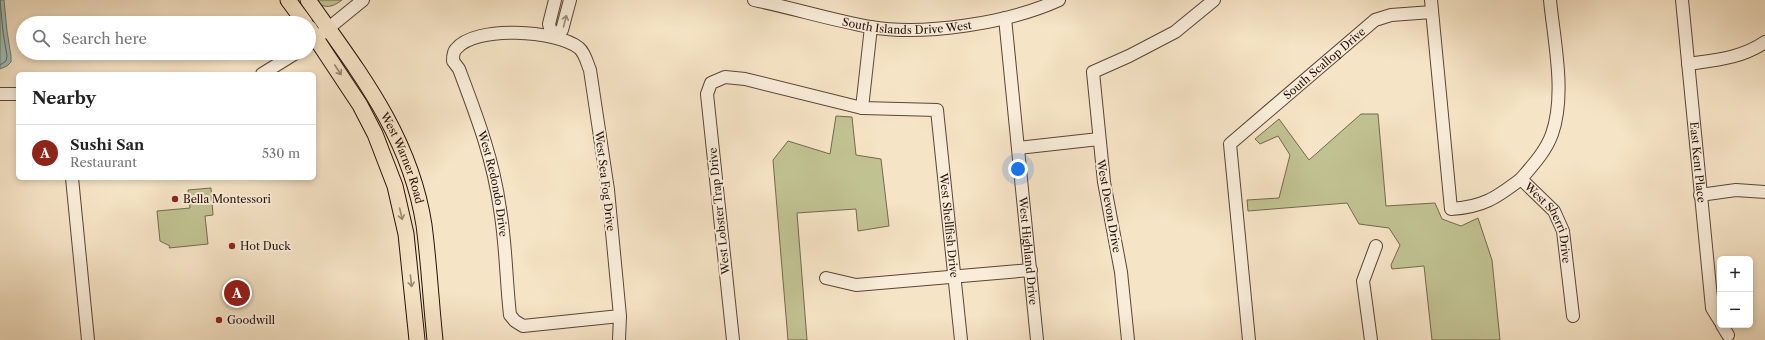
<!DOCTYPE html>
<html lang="en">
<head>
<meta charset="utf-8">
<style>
	body { margin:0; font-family:"Libre Caslon Text",serif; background:#f2f2f2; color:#222 }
	.controls { position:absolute; right:12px; bottom:12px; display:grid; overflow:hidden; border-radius:6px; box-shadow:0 2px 6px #0003 }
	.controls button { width:36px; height:36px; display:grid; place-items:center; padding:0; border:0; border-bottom:1px solid #e0e0e0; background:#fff; color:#222; font:20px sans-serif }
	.you { position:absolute; left:1018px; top:169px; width:14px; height:14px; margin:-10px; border:3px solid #fff; border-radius:50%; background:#1a73e8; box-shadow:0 0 0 6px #1a73e833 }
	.badge { display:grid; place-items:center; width:26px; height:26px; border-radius:50%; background:#8f2418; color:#fff; font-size:13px; font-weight:700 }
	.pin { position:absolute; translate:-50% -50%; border:2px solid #fff; box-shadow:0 1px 4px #0006 }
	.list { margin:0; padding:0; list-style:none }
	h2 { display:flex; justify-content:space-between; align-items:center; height:52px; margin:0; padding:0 16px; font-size:17px }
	h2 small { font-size:13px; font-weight:400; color:#767676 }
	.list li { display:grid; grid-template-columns:26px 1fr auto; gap:12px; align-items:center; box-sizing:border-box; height:56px; padding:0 16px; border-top:1px solid #e0e0e0 }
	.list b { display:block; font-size:15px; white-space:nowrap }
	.list p { margin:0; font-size:13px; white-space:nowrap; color:#767676 }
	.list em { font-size:13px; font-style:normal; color:#767676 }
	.icon { flex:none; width:22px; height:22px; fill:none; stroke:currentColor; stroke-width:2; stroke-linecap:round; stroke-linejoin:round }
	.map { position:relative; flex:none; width:1765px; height:340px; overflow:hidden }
	.search { position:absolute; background:#fff; box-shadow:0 2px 6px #0003; left:16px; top:16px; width:300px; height:44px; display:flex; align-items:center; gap:10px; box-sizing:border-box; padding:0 14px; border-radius:22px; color:#767676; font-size:15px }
	.panel { position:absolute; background:#fff; box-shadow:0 2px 6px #0003; left:16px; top:72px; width:300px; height:108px; border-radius:6px }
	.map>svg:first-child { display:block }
	.green { fill:#c1c292; stroke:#74694c }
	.water { fill:#9dbeb7; stroke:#6d7871 }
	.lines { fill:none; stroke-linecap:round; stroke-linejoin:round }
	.shore { stroke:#62675f; stroke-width:1 }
	.minor-casing { stroke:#5a4537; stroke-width:14 }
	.major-casing { stroke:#261007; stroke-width:17 }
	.minor { stroke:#f9edda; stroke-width:12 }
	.major { stroke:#f6e4c6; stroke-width:15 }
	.oneway { stroke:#9a8a7b }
	.oneway2 { stroke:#988570 }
	.poi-dot { fill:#8f2418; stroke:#f9edda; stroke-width:1.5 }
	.labels { text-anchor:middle; stroke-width:4; stroke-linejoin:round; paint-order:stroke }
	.street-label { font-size:11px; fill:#261007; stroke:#f9edda }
	.poi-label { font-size:11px; fill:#261007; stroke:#f9edda; text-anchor:start }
</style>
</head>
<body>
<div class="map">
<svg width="1765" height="340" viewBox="0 0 1765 340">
	<rect width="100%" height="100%" fill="#f6e4c6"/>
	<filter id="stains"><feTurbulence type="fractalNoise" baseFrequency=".005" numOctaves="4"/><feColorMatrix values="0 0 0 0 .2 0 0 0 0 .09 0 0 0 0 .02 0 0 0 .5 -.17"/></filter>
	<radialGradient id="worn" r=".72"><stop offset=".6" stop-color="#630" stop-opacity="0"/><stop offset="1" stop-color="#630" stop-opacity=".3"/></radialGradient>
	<g class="green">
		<path d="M316 0H342C333 7 324 10 316 0Z"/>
		<polygon points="1361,114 1378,114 1386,206 1435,203 1442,219 1461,226 1478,218 1492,260 1500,340 1432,340 1424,266 1392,269 1391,265 1400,245 1389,228 1359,224 1347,203 1248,211 1247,200 1279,198 1290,155 1278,136 1260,144 1255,139 1279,119 1309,160"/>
		<polygon points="836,116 852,117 856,155 881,159 889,226 858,231 856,209 797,213 807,340 788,340 773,160 788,141 830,154"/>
		<polygon points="211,188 213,215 205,216 208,244 169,248 170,246 160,241 157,211 190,208 188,190"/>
	</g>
	<polygon class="water" points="0,0 4,0 7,31 11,56 11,62 7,66 0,69"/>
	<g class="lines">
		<polyline class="shore" points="0,65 6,61 7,56 3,32 0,0"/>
		<defs>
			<g id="minor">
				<polyline points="555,0 549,24 552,36 562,30 570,0"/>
				<path id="s1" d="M754 0C793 8 831 20 870 27 925 36 1008 23 1059 0"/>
				<path d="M1431 0 1451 209C1483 207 1496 198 1521 179"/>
				<path id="s2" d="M1550 0C1554 41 1566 94 1552 134 1546 151 1533 165 1521 179L1554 211 1563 231 1573 316"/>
				<path id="s3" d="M1682 0 1712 308 1720 321"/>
				<path id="s4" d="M1005 18 1037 340"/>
				<polyline points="309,44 363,0"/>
				<path d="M1688 64C1716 60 1742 58 1765 42"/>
				<polyline points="262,74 296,53"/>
				<polyline points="0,94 18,94"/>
				<polyline points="862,108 871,27"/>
				<polyline points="1018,148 1099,139"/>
				<polyline points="72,178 88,340"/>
				<polyline points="1700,195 1736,190 1765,192"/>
				<polyline points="826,278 856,285 1031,270"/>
				<polyline points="1722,325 1728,335"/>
				<path id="s5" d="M619 340 620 316 608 190 590 70C587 63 585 53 579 48 556 30 475 25 456 49 453 52 453 57 453 61L459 69C477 117 493 158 500 209 506 244 506 280 510 315L515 321 523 326 620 316"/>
				<path id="s6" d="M733 340 707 94 711 83 725 77 745 79 862 108 937 110 961 340"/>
				<polyline points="1128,340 1121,272 1104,182 1093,72 1129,56 1175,32 1214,0"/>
				<path id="s7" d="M1249 340 1230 144 1375 20 1391 15 1432 12"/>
				<polyline points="1371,340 1363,281 1376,246"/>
			</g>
			<g id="major">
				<polyline points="288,0 305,23"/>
				<path id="s8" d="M308 0C358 71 410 135 424 225 429 263 431 302 435 340"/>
				<polyline points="309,28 360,105 375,134 395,186 406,234 417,340"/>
			</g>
		</defs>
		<use href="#minor" class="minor-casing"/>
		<use href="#major" class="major-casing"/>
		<use href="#minor" class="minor"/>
		<use href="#major" class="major"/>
	</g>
	<defs><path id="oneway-shaft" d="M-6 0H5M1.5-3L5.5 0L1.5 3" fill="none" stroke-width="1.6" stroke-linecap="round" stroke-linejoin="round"/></defs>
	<use class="oneway" href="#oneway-shaft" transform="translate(565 21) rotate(-76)"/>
	<g class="oneway2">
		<use href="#oneway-shaft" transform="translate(338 70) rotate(57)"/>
		<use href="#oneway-shaft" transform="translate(401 214) rotate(77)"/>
		<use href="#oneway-shaft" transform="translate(411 281) rotate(84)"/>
	</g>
	<g class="poi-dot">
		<circle cx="175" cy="199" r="4"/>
		<circle cx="232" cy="246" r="4"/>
		<circle cx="219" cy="320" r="4"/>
	</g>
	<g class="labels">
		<g class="street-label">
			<text dy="4" stroke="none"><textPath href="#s1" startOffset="156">South Islands Drive West</textPath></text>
			<text dy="4" stroke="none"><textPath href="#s7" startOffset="321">South Scallop Drive</textPath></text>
			<text dy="4" stroke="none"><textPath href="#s8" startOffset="185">West Warner Road</textPath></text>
			<text dy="4" stroke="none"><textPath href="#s3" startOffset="163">East Kent Place</textPath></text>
			<text transform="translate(605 181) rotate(83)" y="4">West Sea Fog Drive</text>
			<text dy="4" stroke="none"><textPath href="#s5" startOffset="569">West Redondo Drive</textPath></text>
			<text transform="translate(1109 206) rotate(80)" y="4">West Devon Drive</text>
			<text transform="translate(719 211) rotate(-96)" y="4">West Lobster Trap Drive</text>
			<text dy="4" stroke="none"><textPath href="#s2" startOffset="244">West Sherri Drive</textPath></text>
			<text dy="4" stroke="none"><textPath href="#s6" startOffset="606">West Shellfish Drive</textPath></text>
			<text dy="4" stroke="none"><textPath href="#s4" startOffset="234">West Highland Drive</textPath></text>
		</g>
		<g class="poi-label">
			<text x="183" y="203">Bella Montessori</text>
			<text x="240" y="250">Hot Duck</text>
			<text x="227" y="324">Goodwill</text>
		</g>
	</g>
	<rect width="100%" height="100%" filter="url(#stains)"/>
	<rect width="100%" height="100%" fill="url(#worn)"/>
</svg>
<div class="controls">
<button>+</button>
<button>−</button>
</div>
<div class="you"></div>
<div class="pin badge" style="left:237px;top:293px">A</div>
<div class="search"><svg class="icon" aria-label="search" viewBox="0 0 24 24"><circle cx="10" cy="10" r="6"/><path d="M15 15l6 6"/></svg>Search here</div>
<section class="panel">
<h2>Nearby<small></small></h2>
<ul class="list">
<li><span class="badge">A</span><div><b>Sushi San</b><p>Restaurant</p></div><em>530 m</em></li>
</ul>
</section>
</div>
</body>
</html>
